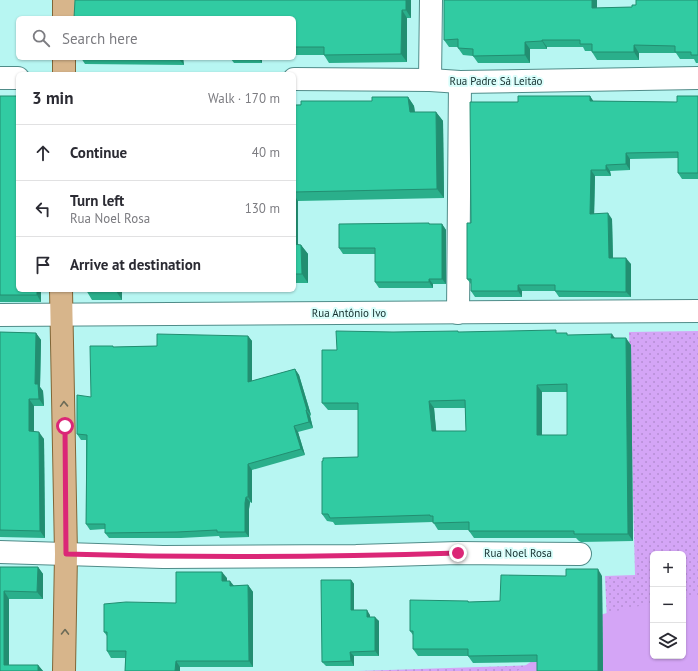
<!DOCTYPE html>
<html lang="en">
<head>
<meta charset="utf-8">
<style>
	body { margin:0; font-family:"PT Sans",sans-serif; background:#f7f7f7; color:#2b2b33 }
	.controls { position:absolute; right:12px; bottom:12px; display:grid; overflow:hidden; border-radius:6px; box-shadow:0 1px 3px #0004 }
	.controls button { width:36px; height:36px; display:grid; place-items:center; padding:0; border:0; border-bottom:1px solid #e1e1e2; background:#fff; color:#2b2b33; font:20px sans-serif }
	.stop { position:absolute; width:12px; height:12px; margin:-9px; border:3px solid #db2777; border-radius:50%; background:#fff }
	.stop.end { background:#db2777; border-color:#fff; box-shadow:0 1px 4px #0008 }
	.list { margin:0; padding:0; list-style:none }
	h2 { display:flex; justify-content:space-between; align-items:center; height:52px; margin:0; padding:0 16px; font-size:17px }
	h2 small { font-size:13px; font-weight:400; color:#7c7c81 }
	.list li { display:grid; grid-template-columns:26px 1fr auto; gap:12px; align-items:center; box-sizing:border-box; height:56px; padding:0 16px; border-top:1px solid #e1e1e2 }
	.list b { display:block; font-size:15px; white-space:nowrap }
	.list p { margin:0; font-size:13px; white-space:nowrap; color:#7c7c81 }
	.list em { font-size:13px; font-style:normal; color:#7c7c81 }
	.icon { flex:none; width:22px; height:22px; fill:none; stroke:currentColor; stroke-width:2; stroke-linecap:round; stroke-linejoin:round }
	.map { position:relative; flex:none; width:698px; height:671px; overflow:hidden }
	.search { position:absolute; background:#fff; box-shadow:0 1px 3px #0004; left:16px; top:16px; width:280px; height:44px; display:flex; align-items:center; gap:10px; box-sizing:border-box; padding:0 14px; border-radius:6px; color:#7c7c81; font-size:15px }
	.panel { position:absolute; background:#fff; box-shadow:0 1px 3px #0004; left:16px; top:72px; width:280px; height:220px; border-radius:6px }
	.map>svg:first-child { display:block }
	.grass { fill:url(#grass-dots); fill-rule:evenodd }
	.green { fill:#d4a5f6 }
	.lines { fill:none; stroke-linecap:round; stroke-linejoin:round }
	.minor-casing { stroke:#508c89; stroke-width:24 }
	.major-casing { stroke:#816637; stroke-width:24 }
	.minor { stroke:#fff; stroke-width:22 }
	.major { stroke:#d7b58b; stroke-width:22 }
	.wall { fill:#2aaf8b; fill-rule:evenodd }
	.shaded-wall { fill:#228e71 }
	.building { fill:#31cba2; stroke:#228e71; fill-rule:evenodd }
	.oneway { stroke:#6c6b57 }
	.route { stroke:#db2777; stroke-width:5 }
	.labels { text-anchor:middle; stroke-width:4; stroke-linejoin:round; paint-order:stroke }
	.street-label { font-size:11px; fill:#142e2d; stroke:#d9fefb }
</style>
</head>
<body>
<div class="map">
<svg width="698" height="671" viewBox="0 0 698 671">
	<defs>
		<pattern id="grass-dots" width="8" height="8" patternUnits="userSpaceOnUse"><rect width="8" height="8" fill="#d4a5f6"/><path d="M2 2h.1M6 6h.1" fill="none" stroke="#b58ed3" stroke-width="1.8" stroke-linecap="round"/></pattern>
	</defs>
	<rect width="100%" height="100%" fill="#b7f6f2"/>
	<g class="grass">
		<path d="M698 331V671H609L605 576 635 575 629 332ZM653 554H683V656H653Z"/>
		<polygon points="536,665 536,671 358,671"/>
	</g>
	<polygon class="green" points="698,595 698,671 517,671 603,614 653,603 653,656 683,656 683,598"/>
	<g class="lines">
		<defs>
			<g id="minor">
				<polyline points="0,78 18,78"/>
				<polyline points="294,79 430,80 460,82 698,78"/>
				<polyline points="430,80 431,0"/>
				<polyline points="458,313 460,82"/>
				<polyline points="0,315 698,311"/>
				<polyline points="0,552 163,557 356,556 458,553 580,554"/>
			</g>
			<g id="major">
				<polyline points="64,18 64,0"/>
				<polyline points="64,74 64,58"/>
				<polyline points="61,290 66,554 64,671"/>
			</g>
		</defs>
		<use href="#minor" class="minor-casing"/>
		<use href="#major" class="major-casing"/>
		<use href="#minor" class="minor"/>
		<use href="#major" class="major"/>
	</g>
	<g class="wall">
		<polygon points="411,0 411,18 407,18 407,62 329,63 324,55 295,55 294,54 294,18"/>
		<polygon points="698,0 698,63 696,63 694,59 680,59 676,53 639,53 639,60 597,60 592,52 592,51 585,51 583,47 547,47 547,49 530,49 530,63 478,63 473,56 463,55 458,48 458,47 449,47 444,40 597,8 632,7"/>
		<polygon points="81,58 262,58 262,63 234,63 231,59 216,58 183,58 184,65 85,64"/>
		<polygon points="0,96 18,290 41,290 41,302 0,302"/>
		<polygon points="590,96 593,101 677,102 698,96 698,179 682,179 678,173 678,158 630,159 630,170 610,171 611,176 595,176 594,214 612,219 613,258 631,264 631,297 559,297 555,291 522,291 522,297 475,297 471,291 471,284 467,279 471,223 518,102"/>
		<polygon points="408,97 414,106 415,112 436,112 443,121 444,198 298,201 298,245 301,245 308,254 308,283 294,283 294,105 372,101"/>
		<polygon points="430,224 442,224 446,230 446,284 433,284 433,288 379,288 375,282 375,254 343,254 339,248"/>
		<polygon points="86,290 129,290 129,291 122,291 122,300 92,300"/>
		<polygon points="0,332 36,333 41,340 40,387 43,391 44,406 34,406 34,432 44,439 45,538 0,537"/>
		<path d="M459 332 558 333 568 335 615 338 631 345 633 541 581 542 579 541 576 538H474L469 531V530H438L433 522 335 525 333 522 327 521 322 514 358 457V410H328L322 403 337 350ZM542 392H567V435H542ZM434 408H465L466 431H436Z"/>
		<polygon points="248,336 252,341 252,381 295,369 299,375 311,415 310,416 313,428 298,432 305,455 252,470 252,503 250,502 249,509 249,537 220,538 219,536 181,538 109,538 105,533 105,529 90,530 86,524 86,440 81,440 77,434 114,347 157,346"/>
		<polygon points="0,567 38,567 43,574 43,599 9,599 9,665 38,665 43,671 0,671"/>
		<polygon points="566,576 602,576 603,671 537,671 537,662 473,663 468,656 418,656 413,649 413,635 410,631 468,601 469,602 500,601"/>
		<polygon points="227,578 227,581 234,586 248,585 253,592 253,667 180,667 180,671 125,671 125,658 111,658 107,651 107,636 104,632 176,603"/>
		<polygon points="351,580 354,584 354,610 370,615 370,617 379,621 379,656 354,656 354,666 326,666 322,662"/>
	</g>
	<g class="shaded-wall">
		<polygon points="406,0 411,0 411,18 406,10"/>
		<polygon points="592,0 597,0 597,15 592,8"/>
		<polygon points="402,10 407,18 407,62 401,54"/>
		<polygon points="542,40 547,47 547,49 542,41"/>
		<polygon points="525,42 530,49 530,63 525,55"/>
		<polygon points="634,45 639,53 639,60 634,52"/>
		<polygon points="178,58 183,58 184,65"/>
		<polygon points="258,58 262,58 262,63"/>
		<polygon points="590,96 594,102 590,101"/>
		<polygon points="408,97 414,106 416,122 410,112"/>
		<polygon points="436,112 443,121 444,198 437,189"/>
		<polygon points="626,153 630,159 630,170 626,164"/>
		<polygon points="606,165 610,171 611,176 606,170"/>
		<polygon points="591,170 595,176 594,219 590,214"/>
		<polygon points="294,195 298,201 298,254 294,248"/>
		<polygon points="608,213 612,219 613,263 609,258"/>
		<polygon points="442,224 446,230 446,284 442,279"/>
		<polygon points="301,245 308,254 308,283 302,274"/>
		<polygon points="626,258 631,264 631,297 626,292"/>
		<polygon points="429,279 433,284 433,288 429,282"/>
		<polygon points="518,285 522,291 522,297 518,291"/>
		<polygon points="37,290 41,290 41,302 37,295"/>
		<polygon points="116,290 121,290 122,291 122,300 116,291"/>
		<polygon points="36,333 41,340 40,387 43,391 44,406 39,399 35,384"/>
		<polygon points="612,334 617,341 611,338"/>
		<polygon points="248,336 252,341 252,387 248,382"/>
		<polygon points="626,338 631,345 633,541 628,534"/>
		<polygon points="295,369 299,375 311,415 307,410"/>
		<polygon points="537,385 542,392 542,442 537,435"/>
		<polygon points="29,399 34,406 34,439 29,431"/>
		<polygon points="429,401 434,408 437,439 432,431"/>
		<polygon points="306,410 310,416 313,428 309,422"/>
		<polygon points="294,426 298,432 305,455 301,449"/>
		<polygon points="39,432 44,439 45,538 40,531"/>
		<polygon points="248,464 252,470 252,503 248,497"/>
		<polygon points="246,497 250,502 249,509 249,537 245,532 245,503"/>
		<polygon points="38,567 43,574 43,599 37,592"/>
		<polygon points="598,569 602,576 603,671 598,671"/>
		<polygon points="222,572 227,578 227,587 222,581"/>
		<polygon points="351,580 354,584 354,615 351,610"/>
		<polygon points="230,581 235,587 230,586"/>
		<polygon points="248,585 253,592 253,667 249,661"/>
		<polygon points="4,591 9,599 9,671 4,665"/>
		<polygon points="367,610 370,615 370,621 367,617"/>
		<polygon points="375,617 379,621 379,656 375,651"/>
		<polygon points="350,652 354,656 354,666 351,661"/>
		<polygon points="176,661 180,667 180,671 175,671"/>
		<polygon points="38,665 43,671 38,671"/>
	</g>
	<g class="building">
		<polygon points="75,0 406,0 406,10 402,10 401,54 324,55 324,47 294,47 294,18 74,18"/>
		<polygon points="444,0 592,0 592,8 632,7 632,5 636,5 636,0 698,0 698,55 691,55 691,52 675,52 675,46 634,45 634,52 592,52 592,44 580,44 580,40 542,40 542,41 525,42 525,55 473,56 473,49 458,48 458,39 444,40"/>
		<polygon points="0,96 18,96 18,290 37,290 37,295 0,295"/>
		<polygon points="518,96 590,96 590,101 677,102 677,96 698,96 698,173 678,173 678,152 626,153 626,164 606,165 606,170 591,170 590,214 608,213 609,258 626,258 626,292 555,291 555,285 518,285 518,291 471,291 471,279 467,279 467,223 471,223 470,102 518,102"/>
		<polygon points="372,97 408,97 410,112 436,112 437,189 294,192 294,105 301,105 301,101 372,101"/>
		<polygon points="429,223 429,224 442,224 442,279 429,279 429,282 375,282 375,248 339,248 339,224"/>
		<polygon points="294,244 301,245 302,274 294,274"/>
		<rect x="86" y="290" width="30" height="1"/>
		<path d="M556 330V333H567V335L612 334 611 338H626L628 534H574V531H469V522L433 523V516H430V515L330 518 328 514H322V461H323V458L358 457V403H322V350H337L336 331 393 332 458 331V332ZM567 384V435H537V385ZM465 400 466 431H432L429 401Z"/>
		<polygon points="0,332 36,333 35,384 38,384 39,399 29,399 29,431 39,432 40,531 0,530"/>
		<polygon points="157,334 248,336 248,382 295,369 307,410 306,410 309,422 294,426 301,449 248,464 248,497 246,497 245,503 245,532 217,532 217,530 177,532 105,533 105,524 86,524 87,435 77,434 77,395 91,397 90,346 113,346 113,347 157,346"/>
		<polygon points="0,567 38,567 37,592 4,591 4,665 38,665 38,671 0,671"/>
		<polygon points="566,569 598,569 598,671 537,671 537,655 468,656 468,649 413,649 413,631 410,631 410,600 468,601 468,602 500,601 501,575 566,576"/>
		<polygon points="176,572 222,572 222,581 230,581 230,586 248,585 249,661 176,661 175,671 125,671 126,651 107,651 107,632 104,632 104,604 126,602 176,603"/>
		<polygon points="321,580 351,580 351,610 367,610 367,617 375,617 375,651 350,652 351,661 322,662"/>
	</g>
	<defs><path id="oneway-chevron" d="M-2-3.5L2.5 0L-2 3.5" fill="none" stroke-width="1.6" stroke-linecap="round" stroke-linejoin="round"/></defs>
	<g class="oneway">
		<use href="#oneway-chevron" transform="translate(64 404) rotate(-92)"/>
		<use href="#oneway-chevron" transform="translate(65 632) rotate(-89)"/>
	</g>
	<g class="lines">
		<path class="route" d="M65 426 66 554C197 558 328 557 458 553"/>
	</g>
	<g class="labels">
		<g class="street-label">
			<text x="496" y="85">Rua Padre Sá Leitão</text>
			<text x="349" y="317">Rua Antônio Ivo</text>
			<text x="518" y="557">Rua Noel Rosa</text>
		</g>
	</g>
</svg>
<div class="controls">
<button>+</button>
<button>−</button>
<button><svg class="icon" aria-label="layers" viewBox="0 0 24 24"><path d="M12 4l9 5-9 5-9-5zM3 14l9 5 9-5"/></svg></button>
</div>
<div class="stop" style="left:65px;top:426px"></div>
<div class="stop end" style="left:458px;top:553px"></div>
<div class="search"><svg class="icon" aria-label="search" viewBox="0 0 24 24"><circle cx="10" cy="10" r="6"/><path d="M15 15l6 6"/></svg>Search here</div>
<section class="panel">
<h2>3 min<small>Walk · 170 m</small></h2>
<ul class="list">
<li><svg class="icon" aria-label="ahead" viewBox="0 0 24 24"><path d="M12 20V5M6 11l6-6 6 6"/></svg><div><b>Continue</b></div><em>40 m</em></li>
<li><svg class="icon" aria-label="left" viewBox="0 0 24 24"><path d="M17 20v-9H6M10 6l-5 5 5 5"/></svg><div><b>Turn left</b><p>Rua Noel Rosa</p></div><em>130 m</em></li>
<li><svg class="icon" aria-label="arrive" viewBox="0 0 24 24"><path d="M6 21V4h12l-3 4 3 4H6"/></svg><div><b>Arrive at destination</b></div></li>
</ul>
</section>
</div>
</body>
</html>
